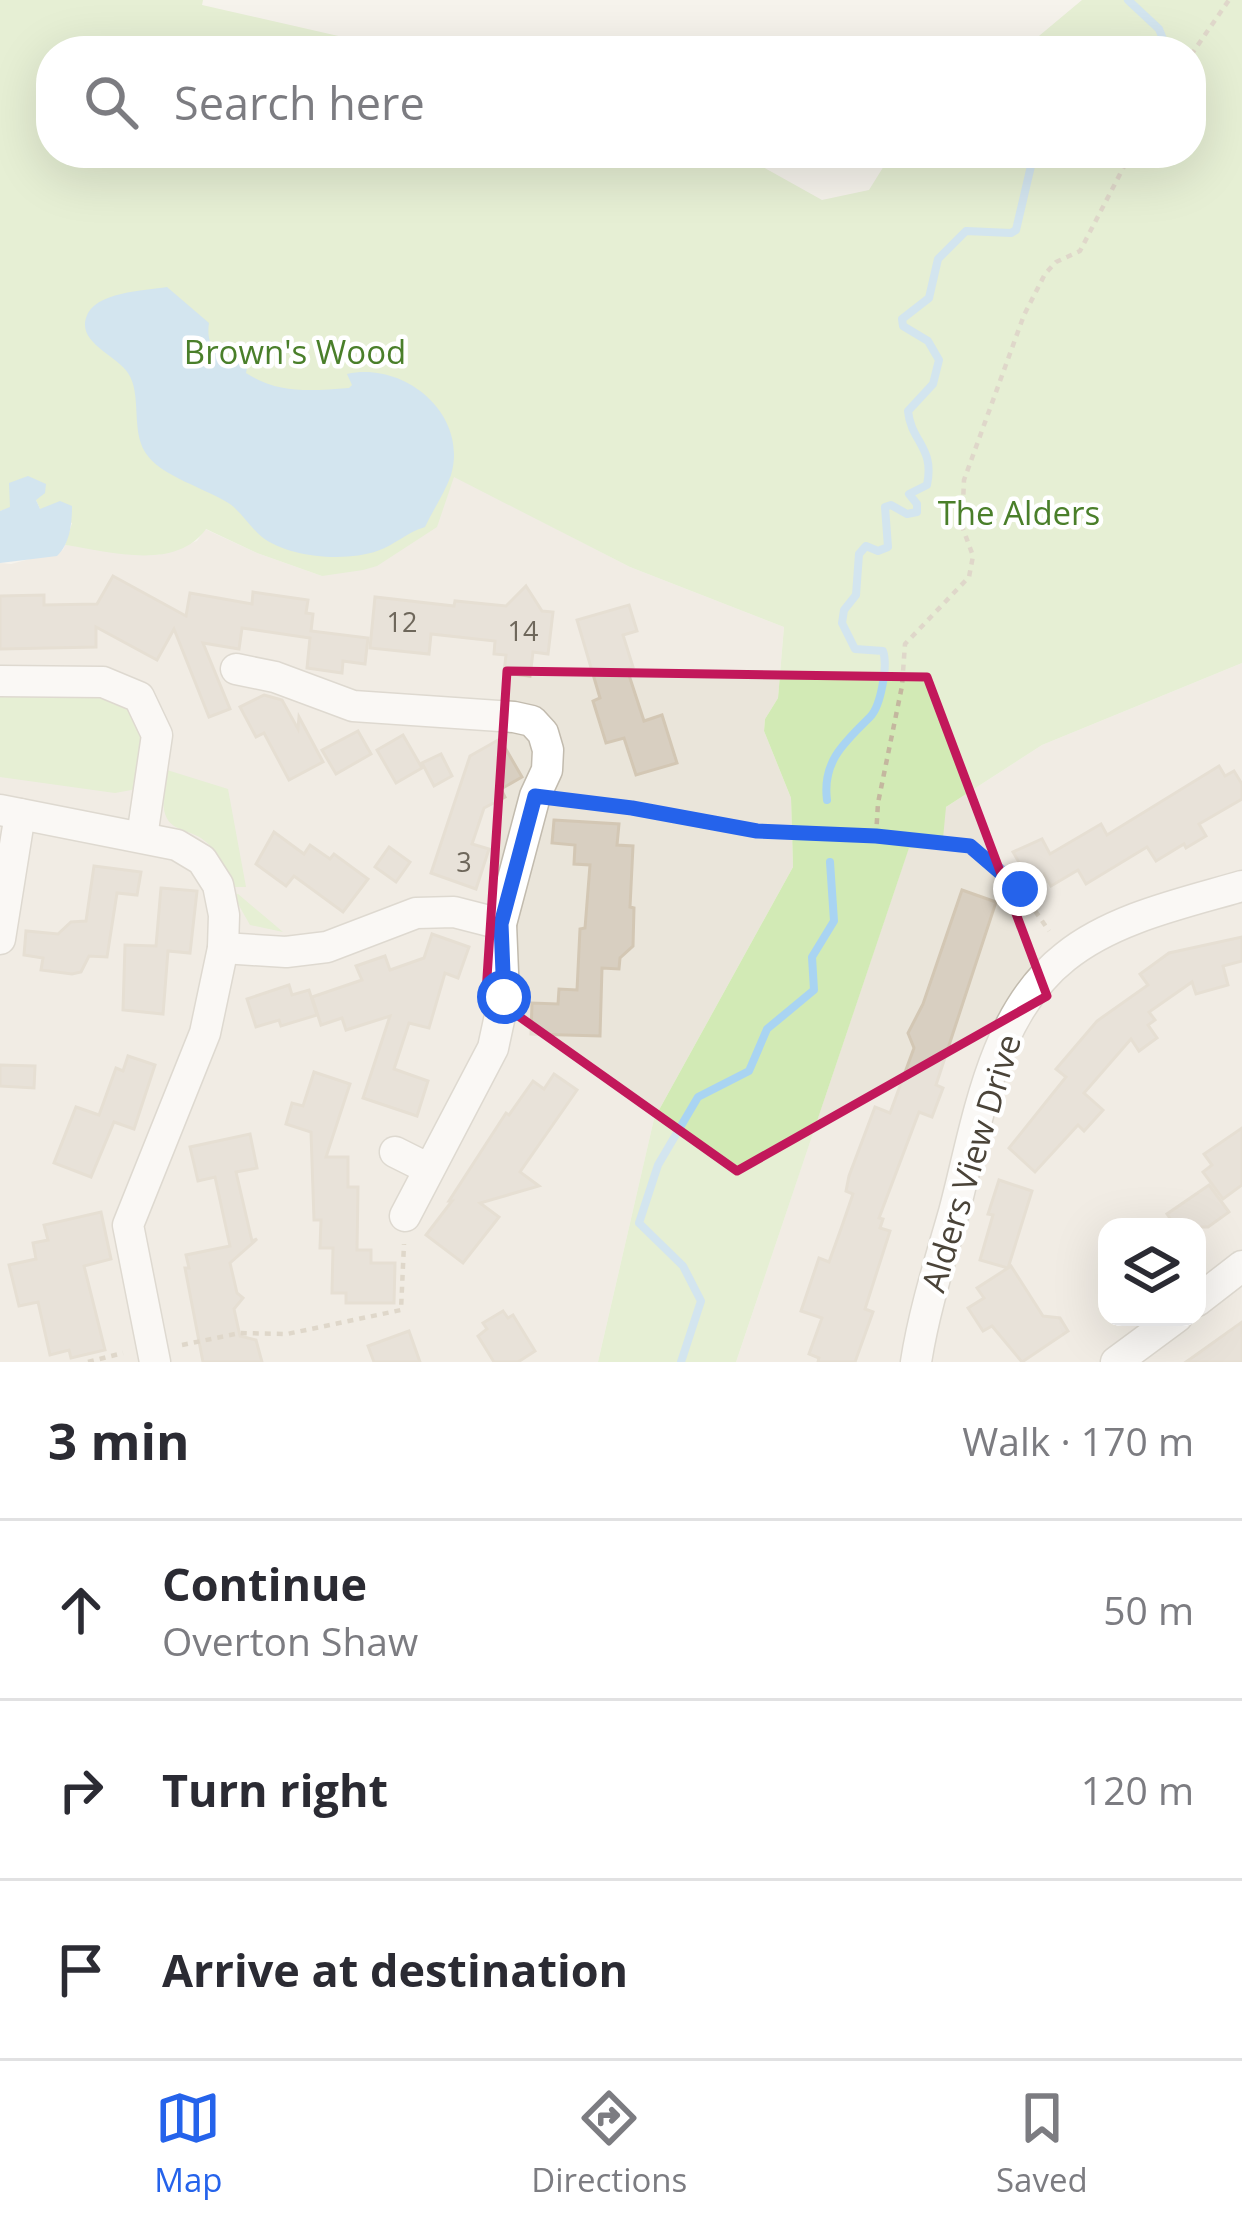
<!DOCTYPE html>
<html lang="en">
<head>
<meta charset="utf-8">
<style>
	body { margin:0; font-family:"Open Sans",sans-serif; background:#f7f7f7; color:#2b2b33 }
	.controls { position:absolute; right:36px; bottom:36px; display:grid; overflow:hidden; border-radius:24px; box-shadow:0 12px 48px #0002 }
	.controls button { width:108px; height:108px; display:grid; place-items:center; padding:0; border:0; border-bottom:3px solid #e1e1e2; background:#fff; color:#2b2b33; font:60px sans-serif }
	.stop { position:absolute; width:36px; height:36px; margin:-27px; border:9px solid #2563eb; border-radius:50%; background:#fff }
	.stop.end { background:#2563eb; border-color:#fff; box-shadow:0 3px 12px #0008 }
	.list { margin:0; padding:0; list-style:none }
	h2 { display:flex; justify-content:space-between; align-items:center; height:156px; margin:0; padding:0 48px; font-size:51px }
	h2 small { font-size:39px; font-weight:400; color:#7c7c81 }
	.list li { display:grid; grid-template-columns:78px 1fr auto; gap:36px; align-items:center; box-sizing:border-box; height:180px; padding:0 48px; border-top:3px solid #e1e1e2 }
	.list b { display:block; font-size:45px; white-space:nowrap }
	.list p { margin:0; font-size:39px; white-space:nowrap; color:#7c7c81 }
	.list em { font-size:39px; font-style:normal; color:#7c7c81 }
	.icon { flex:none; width:66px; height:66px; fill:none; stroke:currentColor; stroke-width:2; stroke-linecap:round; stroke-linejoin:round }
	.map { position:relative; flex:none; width:1242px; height:1362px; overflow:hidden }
	.search { position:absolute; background:#fff; box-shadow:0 12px 48px #0002; left:36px; right:36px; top:36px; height:132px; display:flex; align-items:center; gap:30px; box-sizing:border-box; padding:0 42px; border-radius:48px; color:#7c7c81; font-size:45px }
	.sheet { height:696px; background:#fff }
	nav { display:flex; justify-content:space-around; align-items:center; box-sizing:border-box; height:168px; border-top:3px solid #e1e1e2; background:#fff; font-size:33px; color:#7c7c81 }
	nav a { display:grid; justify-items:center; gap:6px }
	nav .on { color:#2563eb }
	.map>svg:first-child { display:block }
	.residential { fill:#eae5da; fill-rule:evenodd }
	.green { fill:#d2eab5 }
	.water { fill:#a9d4f2 }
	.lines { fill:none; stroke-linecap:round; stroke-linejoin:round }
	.stream { stroke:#a9d4f2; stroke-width:8 }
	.building { fill:#d8cfc1; stroke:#d3c7b4; stroke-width:3 }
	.minor-casing { stroke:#c2bbae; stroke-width:33 }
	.path { stroke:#c4b79f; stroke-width:4.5; stroke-dasharray:6 6; stroke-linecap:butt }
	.minor { stroke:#fff; stroke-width:30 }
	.route { stroke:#2563eb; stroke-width:15 }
	.marked { fill:none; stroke:#c2185b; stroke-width:9; stroke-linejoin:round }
	.labels { text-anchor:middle; stroke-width:9; stroke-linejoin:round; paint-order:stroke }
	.number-label { font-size:27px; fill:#6e675b }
	.park-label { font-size:33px; fill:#4a7f2a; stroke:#fff }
	.street-label { font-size:33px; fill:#4b4439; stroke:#fff }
</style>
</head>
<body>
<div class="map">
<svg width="1242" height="1362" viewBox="0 0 1242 1362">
	<rect width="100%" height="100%" fill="#f6f3ec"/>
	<g class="residential">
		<polygon points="454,476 630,567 784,627 778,698 765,719 764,731 791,798 793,867 654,1119 598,1362 0,1362 0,563 11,564 63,550 65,545 158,555 197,541 205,529 257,553 322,576"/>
		<path d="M1242 663V1362H736L909 847 946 807 1042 745ZM1107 1227H1197V1317H1107Z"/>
	</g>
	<g class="green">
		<path d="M0 0H203L202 5 404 51H51V153H738L822 200 869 190 892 153H1191V51H1021L1082 0H1242V663L1042 745 946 807 942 849 909 848 736 1362H598L654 1119 793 867 791 798 764 731 765 719 778 698 784 627 630 567 454 477 437 527 377 566 363 570 322 576 257 553 206 529C175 572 109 551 65 545L72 523 40 509 36 500 0 511Z"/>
		<polygon points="0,691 113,692 144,719 142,788 115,793 0,777"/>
		<path d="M167 770 228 789 246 887H233C226 868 218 850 201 838 193 833 182 831 174 826 157 814 165 788 167 770Z"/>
		<polygon points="238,894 283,932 250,925 233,895"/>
	</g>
	<g class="water">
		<path d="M167 287 209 323C205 348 220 364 248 363L246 373C278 394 310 391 349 388L352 385 347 374C403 361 469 413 451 475 445 492 433 510 425 527 407 532 395 545 377 551 346 562 289 558 262 537 250 527 242 513 230 504 208 489 159 476 145 452 131 429 142 394 128 373 117 356 78 343 86 318 94 291 145 291 167 287Z"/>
		<path d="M28 476 46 484 45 493 36 500 40 509 60 501 72 506C72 523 70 544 57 556L0 563V511L10 507 9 483Z"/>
	</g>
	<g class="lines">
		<g class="stream">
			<polyline points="1128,0 1159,29 1168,51"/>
			<path d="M827 800C822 761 845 742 870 717 881 706 888 665 883 651L855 649 842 623 844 610 856 595 859 554 866 546 878 551 888 547 885 507 891 505 907 514 917 512V504L909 494 927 485C935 447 911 442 908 411L933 384 939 360 928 341 903 326 902 319 929 298 938 259 966 231 1011 233 1016 230 1034 153"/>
			<polyline points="681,1362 701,1301 683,1266 639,1223 658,1165 698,1097 749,1071 767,1029 814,990 812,957 834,921 830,862"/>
		</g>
	</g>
	<g class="building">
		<polygon points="113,576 186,616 190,593 252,604 253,592 308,600 306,613 313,614 311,631 368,638 365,664 343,661 342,673 307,668 310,638 242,628 239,649 203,643 230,709 209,717 174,629 157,660 96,627 96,647 0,649 0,596 44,595 44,605 97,604"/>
		<polygon points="526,586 542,611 553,612 548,654 533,652 530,676 504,673 506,655 494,654 495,641 431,634 429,654 370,648 375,597 454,606 455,601 506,606"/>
		<polygon points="629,605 637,631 623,635 633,667 627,669 644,721 662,715 677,763 636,775 624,738 606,743 593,701 600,698 577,620"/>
		<polygon points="264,695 282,700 298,729 299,717 323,762 289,780 264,733 256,737 240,707"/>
		<polygon points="358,731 371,754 336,774 322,750"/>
		<polygon points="403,735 422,768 396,783 377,750"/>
		<polygon points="500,739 522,777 501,789 505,797 484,808 472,844 489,849 476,889 431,873 470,756"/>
		<polygon points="441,754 452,776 434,786 422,763"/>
		<polygon points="1219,766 1225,776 1234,771 1242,784 1242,799 1199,824 1206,836 1186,848 1184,844 1156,861 1147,847 1086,884 1078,870 1051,886 1044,874 1030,881 1013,852 1042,839 1050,854 1101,824 1107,835"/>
		<polygon points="554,820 619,824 617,845 633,846 630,907 634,908 633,946 620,958 619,969 602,968 600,1036 531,1034 532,1003 558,1004 559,989 577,990 580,929 585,928 590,865 574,864 575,845 552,843"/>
		<polygon points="274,832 304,854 310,845 330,859 334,854 368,879 343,912 294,876 286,886 256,864"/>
		<polygon points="389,847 410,862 396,882 375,867"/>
		<polygon points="94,866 141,872 137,895 117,893 107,957 89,956 81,972 72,974 41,970 43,958 24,955 26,931 58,934 71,922 86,921"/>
		<polygon points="161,888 197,891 190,953 168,951 163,1014 123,1010 125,945 156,946"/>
		<polygon points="962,890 996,902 936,1085 943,1088 932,1117 919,1112 879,1218 883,1219 880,1228 890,1231 865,1309 873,1312 855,1362 818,1362 819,1358 809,1354 822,1318 801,1311 819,1258 829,1262 842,1226 853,1194 846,1191 849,1176 875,1107 890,1113 914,1048 908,1033 923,1004"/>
		<polygon points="432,934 469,947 458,978 445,973 429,1028 409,1023 394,1069 428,1081 417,1116 363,1098 390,1016 346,1030 342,1018 321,1025 312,997 362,980 356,966 385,956 390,970 424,958"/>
		<polygon points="1242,937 1242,961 1223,966 1228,985 1196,994 1192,982 1149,1012 1155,1020 1148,1025 1157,1038 1139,1051 1131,1039 1084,1093 1103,1110 1084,1131 1078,1125 1035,1172 1009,1148 1066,1077 1056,1069 1097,1021 1148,985 1140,974 1169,953"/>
		<polygon points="289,985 292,995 309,990 317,1015 281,1026 279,1020 256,1027 247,999"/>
		<polygon points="128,1056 155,1065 134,1129 114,1122 91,1177 54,1163 76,1107 99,1115 116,1068 123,1071"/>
		<polygon points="0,1065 35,1066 34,1088 0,1086"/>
		<polygon points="314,1072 350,1084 326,1157 348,1157 348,1187 358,1187 357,1250 371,1250 371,1263 395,1263 394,1303 346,1303 346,1293 332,1293 333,1248 320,1248 321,1220 314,1220 311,1132 286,1124 292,1103 303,1106"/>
		<polygon points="554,1074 577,1090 520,1172 539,1186 480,1203 499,1217 463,1263 426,1235 452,1201 449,1201 506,1113 509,1115 533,1081 544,1089"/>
		<polygon points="1242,1128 1242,1185 1223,1199 1203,1172 1212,1165 1204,1154"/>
		<polygon points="250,1134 257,1168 236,1172 252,1241 257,1239 230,1263 237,1293 243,1298 234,1309 240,1336 256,1340 262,1362 203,1362 185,1268 189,1268 186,1255 230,1246 215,1177 198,1181 190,1147"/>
		<polygon points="999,1180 1032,1191 1008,1268 1011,1266 1043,1316 1060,1318 1068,1331 1022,1362 992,1326 983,1331 968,1308 984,1298 977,1288 1008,1268 980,1260 993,1215 988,1214"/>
		<polygon points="1209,1185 1229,1212 1208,1227 1176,1227 1167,1214"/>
		<polygon points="101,1212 111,1259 84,1266 105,1350 71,1358 69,1350 50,1355 38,1302 19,1306 9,1265 36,1259 33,1243 48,1240 44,1225"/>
		<polygon points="503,1311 508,1318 513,1315 535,1351 518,1362 494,1362 478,1336 487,1329 483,1323"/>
		<polygon points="1242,1322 1242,1362 1186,1362"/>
		<polygon points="409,1331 420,1362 374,1362 368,1346"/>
	</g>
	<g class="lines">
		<defs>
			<g id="minor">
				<polyline points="236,669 275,677 353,706 514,717 532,721 543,733 548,750 547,770 535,796 501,924 504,997 493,1048 405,1216"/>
				<polyline points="0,681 103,682 139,697 157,735 142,837"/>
				<polyline points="0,810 177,845 202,860 218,885 224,915 223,948 205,1033 128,1225 155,1362"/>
				<polyline points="0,939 20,814"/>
				<polyline points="223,948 286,952 327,947 416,913 454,912 501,924"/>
				<polyline points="395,1152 429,1169"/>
				<polyline points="1197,1301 1242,1266"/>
				<path d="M916 1362C924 1311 940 1261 954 1212 977 1126 991 1015 1065 957 1113 918 1184 903 1242 886"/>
				<polyline points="1116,1362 1177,1317"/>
			</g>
		</defs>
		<use href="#minor" class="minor-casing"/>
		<g class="path">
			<polyline points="1191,55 1229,0"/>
			<polyline points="562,799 632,807 757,831 876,836 970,846 1020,889 1049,931"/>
			<polyline points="876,836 878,803 902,686 905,644 969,577 973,556 962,526 964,480 1024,315 1045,274 1056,262 1080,251 1131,153"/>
			<polyline points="182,1345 240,1333 287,1334 401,1310 404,1244"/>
			<polyline points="88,1362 123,1353"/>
		</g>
		<use href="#minor" class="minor"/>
	</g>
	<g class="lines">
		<polyline class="route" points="504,997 501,924 535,796 632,808 757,831 876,836 970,846 1020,889"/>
	</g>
	<path d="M0 0H1242V1362H0ZM507 671 927 677 1047 996 737 1171 486 993Z" fill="#f6f3ec" fill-opacity=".55" fill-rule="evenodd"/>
	<path class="marked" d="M507 671 927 677 1047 996 737 1171 486 993Z"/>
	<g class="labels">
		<g class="number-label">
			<text x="402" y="632">12</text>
			<text x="523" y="641">14</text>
			<text x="464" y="872">3</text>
		</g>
		<g class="park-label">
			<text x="295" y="364">Brown's Wood</text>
			<text x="1019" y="525">The Alders</text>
		</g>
		<g class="street-label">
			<text transform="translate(971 1163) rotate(-73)" y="12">Alders View Drive</text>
		</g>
	</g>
</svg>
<div class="controls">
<button><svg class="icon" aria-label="layers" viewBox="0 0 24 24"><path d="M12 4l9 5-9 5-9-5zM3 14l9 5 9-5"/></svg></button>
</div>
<div class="stop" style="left:504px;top:997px"></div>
<div class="stop end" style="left:1020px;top:889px"></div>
<div class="search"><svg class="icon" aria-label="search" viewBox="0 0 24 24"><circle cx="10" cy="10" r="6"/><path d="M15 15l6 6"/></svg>Search here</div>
</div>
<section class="sheet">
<h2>3 min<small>Walk · 170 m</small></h2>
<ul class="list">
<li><svg class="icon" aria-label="ahead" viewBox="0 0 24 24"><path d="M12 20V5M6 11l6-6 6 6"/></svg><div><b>Continue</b><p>Overton Shaw</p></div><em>50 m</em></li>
<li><svg class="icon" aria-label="right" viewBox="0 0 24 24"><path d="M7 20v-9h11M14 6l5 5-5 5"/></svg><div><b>Turn right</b></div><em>120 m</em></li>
<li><svg class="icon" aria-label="arrive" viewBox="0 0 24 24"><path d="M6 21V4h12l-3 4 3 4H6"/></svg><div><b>Arrive at destination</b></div></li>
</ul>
</section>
<nav>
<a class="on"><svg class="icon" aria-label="map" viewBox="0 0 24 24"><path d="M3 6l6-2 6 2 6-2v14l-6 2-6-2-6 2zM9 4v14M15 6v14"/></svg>Map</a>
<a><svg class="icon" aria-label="directions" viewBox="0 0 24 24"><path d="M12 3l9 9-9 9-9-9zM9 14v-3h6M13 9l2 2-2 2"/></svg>Directions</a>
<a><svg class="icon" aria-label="saved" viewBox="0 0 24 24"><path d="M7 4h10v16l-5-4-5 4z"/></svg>Saved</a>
</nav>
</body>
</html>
